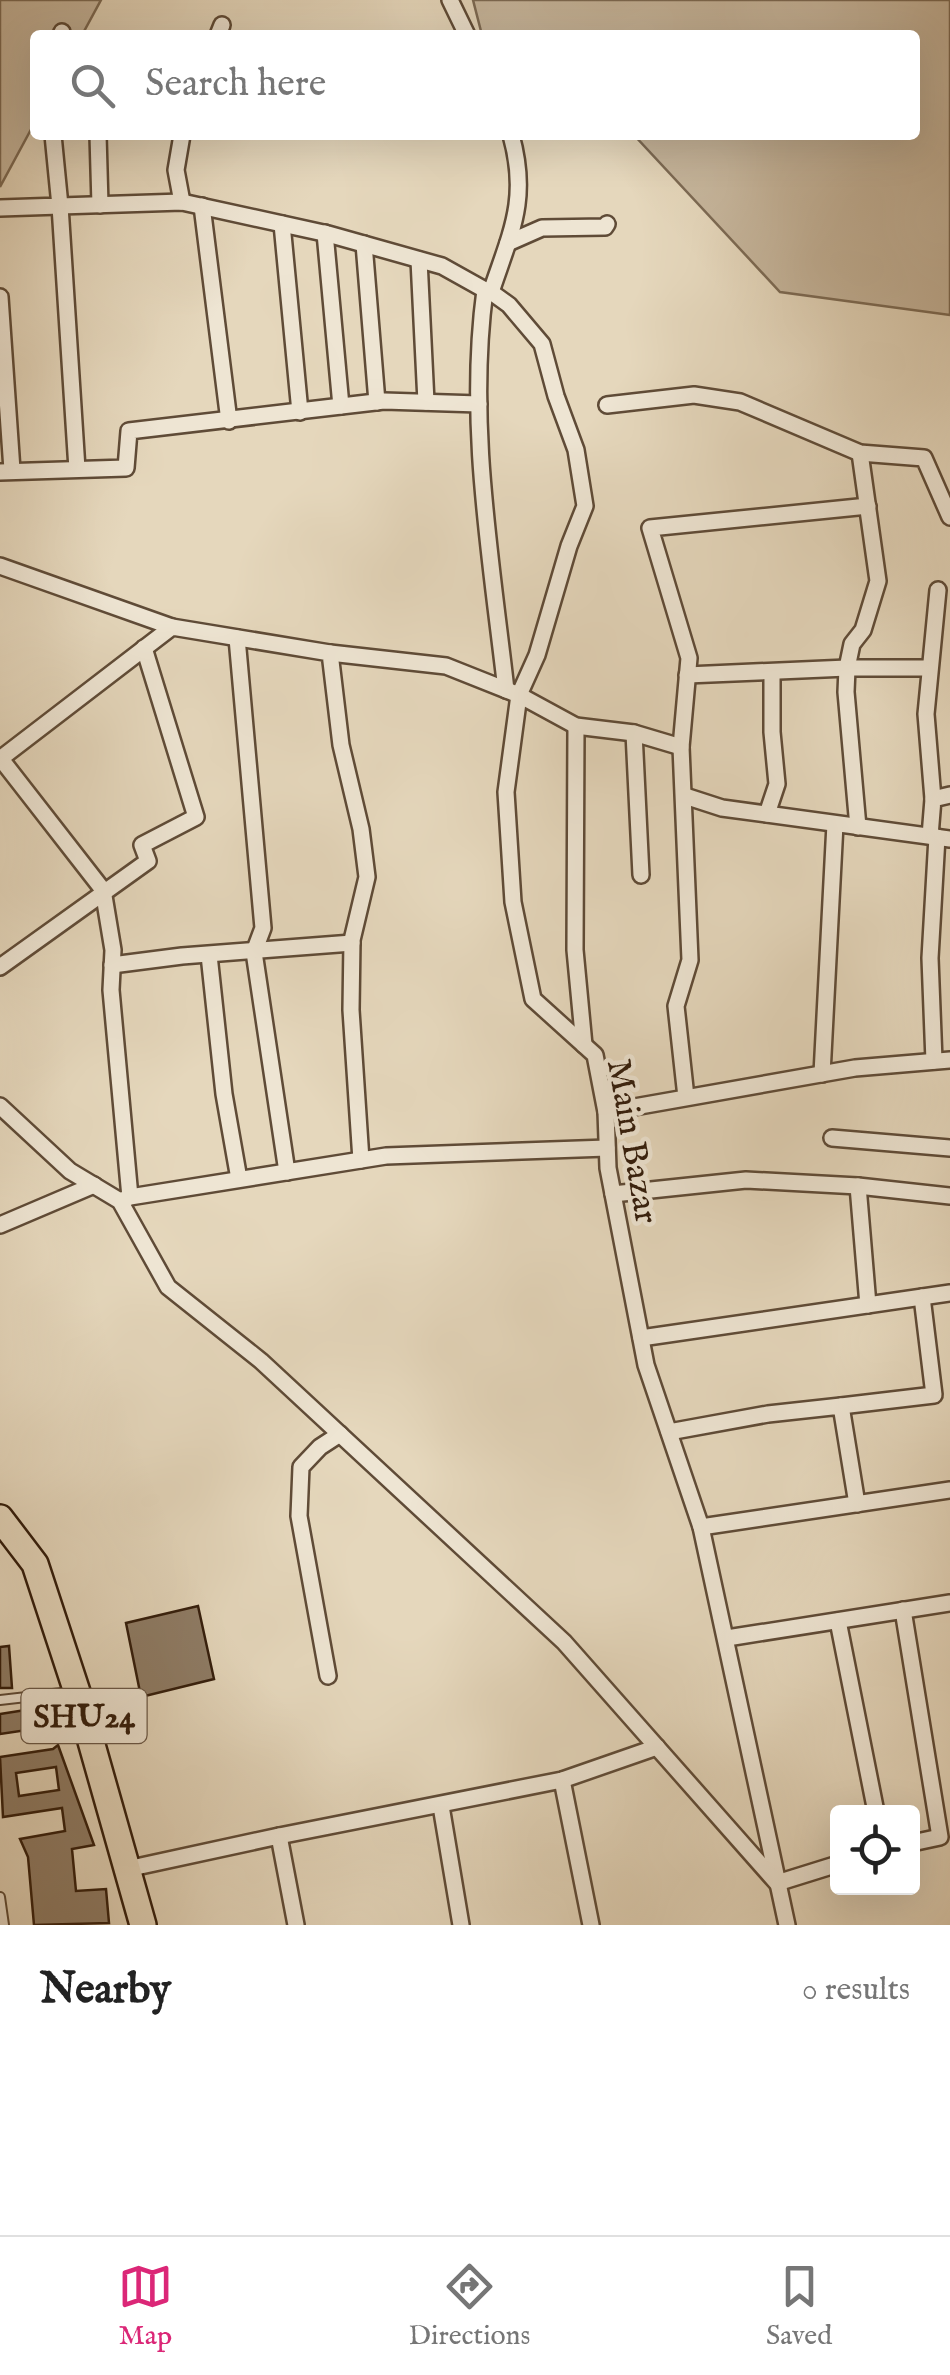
<!DOCTYPE html>
<html lang="en">
<head>
<meta charset="utf-8">
<style>
	body { margin:0; font-family:"IM FELL English",serif; background:#f6f6f6; color:#222 }
	.controls { position:absolute; right:30px; bottom:30px; display:grid; overflow:hidden; border-radius:10px; box-shadow:0 10px 40px #0002 }
	.controls button { width:90px; height:90px; display:grid; place-items:center; padding:0; border:0; border-bottom:2px solid #e0e0e0; background:#fff; color:#222; font:50px sans-serif }
	.list { margin:0; padding:0; list-style:none }
	h2 { display:flex; justify-content:space-between; align-items:center; height:130px; margin:0; padding:0 40px; font-size:42px }
	h2 small { font-size:32px; font-weight:400; color:#767676 }
	.icon { flex:none; width:55px; height:55px; fill:none; stroke:currentColor; stroke-width:2; stroke-linecap:round; stroke-linejoin:round }
	.map { position:relative; flex:none; width:950px; height:1925px; overflow:hidden }
	.search { position:absolute; background:#fff; box-shadow:0 10px 40px #0002; left:30px; right:30px; top:30px; height:110px; display:flex; align-items:center; gap:25px; box-sizing:border-box; padding:0 35px; border-radius:10px; color:#767676; font-size:38px }
	.sheet { height:310px; background:#fff }
	nav { display:flex; justify-content:space-around; align-items:center; box-sizing:border-box; height:140px; border-top:2px solid #e0e0e0; background:#fff; font-size:28px; color:#767676 }
	nav a { display:grid; justify-items:center; gap:5px }
	nav .on { color:#db2777 }
	.map>svg:first-child { display:block }
	.green { fill:#c7b79e; stroke:#7c6a54; stroke-width:2.5 }
	.building { fill:#8f7d67; stroke:#321c0b; stroke-width:2.5; fill-rule:evenodd }
	.lines { fill:none; stroke-linecap:round; stroke-linejoin:round }
	.lane-casing { stroke:#5f4b37; stroke-width:12 }
	.street-casing { stroke:#5f4b37; stroke-width:20 }
	.primary-casing { stroke:#321c0b; stroke-width:30 }
	.lane { stroke:#eee5d3; stroke-width:8 }
	.street { stroke:#eee5d3; stroke-width:15 }
	.primary { stroke:#e5d7bc; stroke-width:25 }
	.labels { text-anchor:middle; stroke-width:9; stroke-linejoin:round; paint-order:stroke }
	.shield { fill:#eee5d3; stroke:#6a5847; stroke-width:2.5 }
	.shield-label { font-size:32px; font-weight:bold; fill:#321c0b }
	.street-label { font-size:35px; fill:#321c0b; stroke:#eee5d3 }
</style>
</head>
<body>
<div class="map">
<svg width="950" height="1925" viewBox="0 0 950 1925">
	<rect width="100%" height="100%" fill="#e5d7bc"/>
	<filter id="stains"><feTurbulence type="fractalNoise" baseFrequency=".002" numOctaves="4"/><feColorMatrix values="0 0 0 0 .2 0 0 0 0 .09 0 0 0 0 .02 0 0 0 .5 -.17"/></filter>
	<radialGradient id="worn" r=".72"><stop offset=".6" stop-color="#630" stop-opacity="0"/><stop offset="1" stop-color="#630" stop-opacity=".3"/></radialGradient>
	<g class="green">
		<polygon points="0,0 101,0 82,35 35,35 35,122 0,187"/>
		<polygon points="473,0 950,0 950,315 780,292 634,135 915,135 915,35 482,35"/>
	</g>
	<g class="building">
		<polygon points="198,1606 214,1679 141,1697 126,1623"/>
		<polygon points="9,1646 12,1688 0,1688 0,1647"/>
		<polygon points="51,1706 54,1726 0,1734 0,1714"/>
		<path d="M58 1745 94 1845 72 1849 76 1891 106 1889 109 1923 34 1925 28 1857 20 1839 65 1831 62 1808 3 1817 0 1757 53 1749ZM56 1767 59 1790 19 1796 16 1773Z"/>
	</g>
	<g class="lines">
		<defs>
			<g id="lane">
				<polyline points="0,1700 70,1692"/>
				<polyline points="0,1897 4,1925"/>
			</g>
			<g id="street">
				<polyline points="450,0 467,35"/>
				<polyline points="61,35 62,32"/>
				<polyline points="218,35 222,25"/>
				<polyline points="98,135 100,205"/>
				<polyline points="182,135 176,170 182,202"/>
				<polyline points="202,206 229,421"/>
				<polyline points="0,208 60,206 53,135"/>
				<polyline points="282,224 300,412"/>
				<polyline points="325,233 341,406"/>
				<polyline points="508,243 542,228 605,227 607,224"/>
				<polyline points="364,244 377,402"/>
				<polyline points="419,260 426,402"/>
				<polyline points="491,292 509,305 542,344 556,396 576,450 585,506 569,546 537,655 519,695 506,792 513,902 533,999 595,1055 606,1112 608,1168 646,1365 701,1527 787,1925"/>
				<polyline points="0,297 12,470"/>
				<polyline points="607,405 694,395 740,402 860,453 924,458 950,517"/>
				<polyline points="77,469 60,206 182,202 328,234 442,266 485,290"/>
				<polyline points="0,472 126,468 129,431 384,401 479,404"/>
				<polyline points="0,566 172,627"/>
				<polyline points="237,638 263,928 254,952 287,1172"/>
				<polyline points="330,653 446,666 519,695 576,726 634,733 681,747"/>
				<polyline points="687,675 847,668 929,668"/>
				<path d="M506 690C491 557 467 423 485 290L491 292C511 232 529 199 511 135"/>
				<polyline points="576,726 575,950 584,1045"/>
				<polyline points="634,733 641,875"/>
				<polyline points="0,759 172,627 330,653 341,745 361,829 367,877 352,940 351,1010 361,1160"/>
				<polyline points="1,759 103,890 113,950 111,990 130,1197"/>
				<polyline points="685,796 722,808 950,839"/>
				<polyline points="933,799 926,714 938,590"/>
				<polyline points="767,814 777,784 772,732 772,673"/>
				<polyline points="858,827 846,692 847,668 852,644 863,630 878,581 860,453"/>
				<polyline points="930,836 933,799 950,795"/>
				<polyline points="209,955 224,1094 239,1179"/>
				<polyline points="112,965 182,956 352,943"/>
				<polyline points="0,967 148,861 142,845 196,817 144,648"/>
				<polyline points="934,1061 930,958 937,837"/>
				<polyline points="822,1074 835,824"/>
				<polyline points="686,1097 676,1006 690,960 681,747 689,658 650,528 868,506"/>
				<polyline points="0,1106 70,1171 120,1201 168,1287 261,1361 564,1642 777,1883 838,1864"/>
				<polyline points="606,1112 855,1068 950,1060"/>
				<polyline points="832,1138 950,1148"/>
				<polyline points="858,1186 868,1305"/>
				<polyline points="613,1194 746,1180 858,1186 950,1196"/>
				<polyline points="120,1201 130,1197 386,1156 607,1148"/>
				<polyline points="0,1225 94,1185"/>
				<polyline points="641,1338 950,1293"/>
				<polyline points="841,1406 934,1395 922,1297"/>
				<polyline points="669,1432 768,1414 841,1406 857,1504"/>
				<polyline points="701,1527 950,1490"/>
				<polyline points="903,1610 940,1837 912,1843"/>
				<polyline points="838,1621 876,1812"/>
				<polyline points="727,1638 950,1603"/>
				<polyline points="328,1676 299,1516 301,1467 320,1447 340,1434"/>
				<polyline points="562,1780 591,1925"/>
				<polyline points="441,1806 461,1925"/>
				<polyline points="279,1836 562,1780 657,1747"/>
				<polyline points="127,1869 279,1836 296,1925"/>
			</g>
			<polyline id="primary" points="0,1518 35,1564 77,1692 143,1925"/>
		</defs>
		<use href="#lane" class="lane-casing"/>
		<use href="#street" class="street-casing"/>
		<use href="#primary" class="primary-casing"/>
		<use href="#lane" class="lane"/>
		<use href="#street" class="street"/>
		<use href="#primary" class="primary"/>
	</g>
	<g class="labels">
		<rect class="shield" x="21.5" y="1689" width="125" height="54" rx="8"/>
		<g class="shield-label">
			<text x="84" y="1727">SHU24</text>
		</g>
		<g class="street-label">
			<text transform="translate(634 1141) rotate(80)" y="12">Main Bazar</text>
		</g>
	</g>
	<rect width="100%" height="100%" filter="url(#stains)"/>
	<rect width="100%" height="100%" fill="url(#worn)"/>
</svg>
<div class="controls">
<button><svg class="icon" aria-label="locate" viewBox="0 0 24 24"><circle cx="12" cy="12" r="6"/><path d="M12 2v4M12 18v4M2 12h4M18 12h4"/></svg></button>
</div>
<div class="search"><svg class="icon" aria-label="search" viewBox="0 0 24 24"><circle cx="10" cy="10" r="6"/><path d="M15 15l6 6"/></svg>Search here</div>
</div>
<section class="sheet">
<h2>Nearby<small>0 results</small></h2>
<ul class="list">
</ul>
</section>
<nav>
<a class="on"><svg class="icon" aria-label="map" viewBox="0 0 24 24"><path d="M3 6l6-2 6 2 6-2v14l-6 2-6-2-6 2zM9 4v14M15 6v14"/></svg>Map</a>
<a><svg class="icon" aria-label="directions" viewBox="0 0 24 24"><path d="M12 3l9 9-9 9-9-9zM9 14v-3h6M13 9l2 2-2 2"/></svg>Directions</a>
<a><svg class="icon" aria-label="saved" viewBox="0 0 24 24"><path d="M7 4h10v16l-5-4-5 4z"/></svg>Saved</a>
</nav>
</body>
</html>
